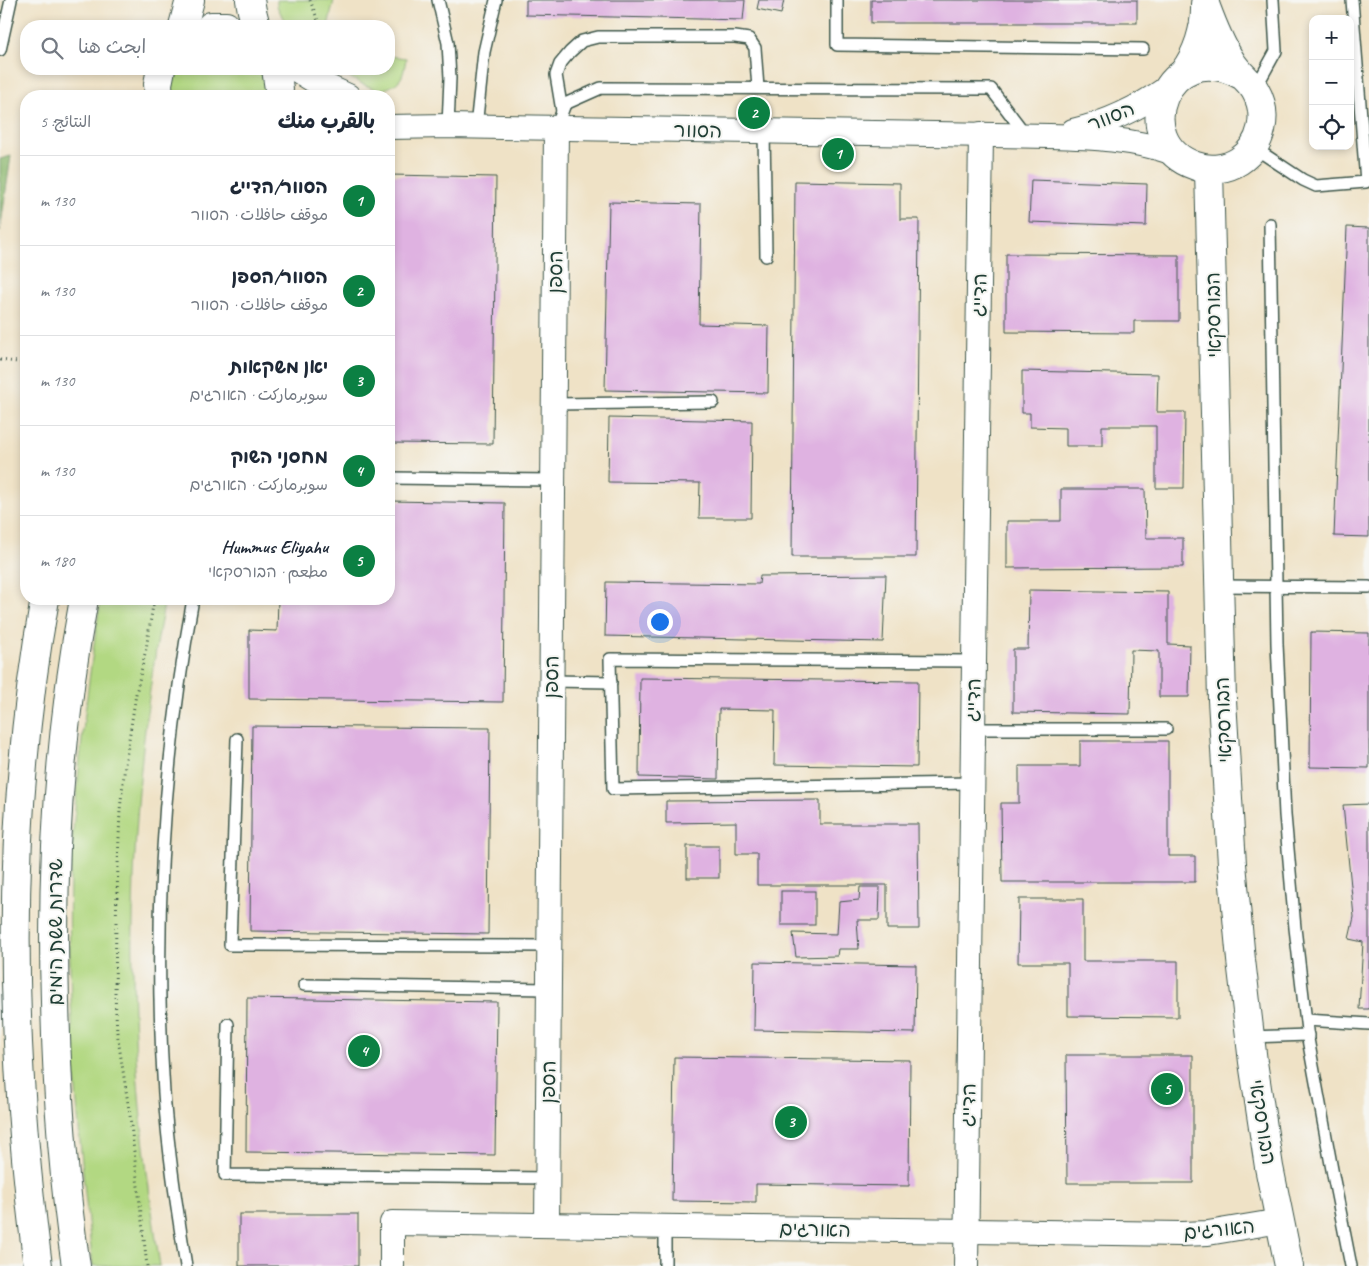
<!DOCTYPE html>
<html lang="ar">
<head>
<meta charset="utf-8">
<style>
	body { margin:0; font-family:Caveat,"Playpen Sans Arabic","Playpen Sans Hebrew",sans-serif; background:#f2f2f3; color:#1f2937; direction:rtl }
	.controls { position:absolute; right:15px; top:15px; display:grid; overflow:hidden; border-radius:10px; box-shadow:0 2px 8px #0003 }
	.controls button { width:45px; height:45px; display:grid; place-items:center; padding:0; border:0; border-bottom:1px solid #e0e1e3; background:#fff; color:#1f2937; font:25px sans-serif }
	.you { position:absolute; left:659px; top:621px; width:18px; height:18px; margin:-12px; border:4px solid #fff; border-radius:50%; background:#1a73e8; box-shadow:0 0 0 8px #1a73e833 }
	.badge { display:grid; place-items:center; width:32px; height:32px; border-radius:50%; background:#0b8043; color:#fff; font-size:16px; font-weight:700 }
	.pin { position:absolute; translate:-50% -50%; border:2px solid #fff; box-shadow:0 1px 5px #0006 }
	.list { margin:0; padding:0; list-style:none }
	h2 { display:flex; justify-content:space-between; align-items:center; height:65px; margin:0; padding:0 20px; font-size:21px }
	h2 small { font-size:16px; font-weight:400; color:#747a83 }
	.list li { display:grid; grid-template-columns:32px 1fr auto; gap:15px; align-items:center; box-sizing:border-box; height:90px; padding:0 20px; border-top:1px solid #e0e1e3 }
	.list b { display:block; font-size:19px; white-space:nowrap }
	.list p { margin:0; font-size:16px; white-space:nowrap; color:#747a83 }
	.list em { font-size:16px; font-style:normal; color:#747a83 }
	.icon { flex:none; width:28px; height:28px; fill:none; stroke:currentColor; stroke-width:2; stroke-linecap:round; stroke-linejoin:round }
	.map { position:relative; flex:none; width:1369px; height:1266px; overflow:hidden; direction:ltr }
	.search { position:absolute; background:#fff; box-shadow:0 2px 8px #0003; left:20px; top:20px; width:375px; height:55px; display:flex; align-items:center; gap:12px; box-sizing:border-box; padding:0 18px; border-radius:20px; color:#747a83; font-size:19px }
	.panel { position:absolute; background:#fff; box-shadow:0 2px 8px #0003; left:20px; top:90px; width:375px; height:515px; border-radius:20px; direction:rtl }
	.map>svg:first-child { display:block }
	.green { fill:#b2d882; stroke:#688a5b }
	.forest { fill:#8db870; stroke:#567a52 }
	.building { fill:#dfb2e1 }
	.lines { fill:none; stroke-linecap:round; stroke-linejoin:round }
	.lane-casing { stroke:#3e564a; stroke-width:14 }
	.street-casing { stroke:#3e564a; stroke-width:26 }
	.secondary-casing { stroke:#3e564a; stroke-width:30 }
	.path { stroke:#3e564a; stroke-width:3; stroke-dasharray:1 4; stroke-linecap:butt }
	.lane { stroke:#fff; stroke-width:11 }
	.street { stroke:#fff; stroke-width:24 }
	.secondary { stroke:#fff; stroke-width:28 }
	.labels { text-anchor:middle; stroke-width:4; stroke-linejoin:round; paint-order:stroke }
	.street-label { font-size:20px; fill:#1f3d34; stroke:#f6f6f2 }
</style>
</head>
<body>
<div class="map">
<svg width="1369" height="1266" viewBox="0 0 1369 1266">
	<rect width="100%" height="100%" fill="#f6f6f2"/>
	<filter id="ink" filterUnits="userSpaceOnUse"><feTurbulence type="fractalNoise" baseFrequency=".02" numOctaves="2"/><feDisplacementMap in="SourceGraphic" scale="10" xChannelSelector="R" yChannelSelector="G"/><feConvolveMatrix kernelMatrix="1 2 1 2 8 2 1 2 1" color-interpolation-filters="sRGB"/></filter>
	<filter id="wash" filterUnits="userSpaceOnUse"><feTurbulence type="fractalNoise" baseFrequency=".0096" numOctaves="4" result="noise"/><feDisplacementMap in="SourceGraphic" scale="20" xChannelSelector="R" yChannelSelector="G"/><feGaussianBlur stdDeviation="1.12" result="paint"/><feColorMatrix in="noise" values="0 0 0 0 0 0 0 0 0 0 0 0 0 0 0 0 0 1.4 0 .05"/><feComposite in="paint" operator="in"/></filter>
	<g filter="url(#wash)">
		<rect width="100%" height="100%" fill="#efe2c6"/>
		<g class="green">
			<polygon points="277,0 334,0 328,26 287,26 277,6"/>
			<path d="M389 56 406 58C403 80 401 83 380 91L360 83 335 69H389Z"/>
			<polygon points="172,69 266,69 268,96 169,96"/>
			<path d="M101 599H165C139 734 129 876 134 1014 137 1098 147 1182 160 1266H93C78 1137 67 1007 70 877 71 844 75 812 78 779 84 718 91 659 101 599Z"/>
		</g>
		<polygon class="forest" points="11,156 0,231 0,159"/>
		<g id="blocks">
			<g class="building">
				<polygon points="526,0 745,0 743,20 526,15"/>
				<polygon points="759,0 784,0 781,14 757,9"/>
				<rect x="871" y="0" width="266" height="23"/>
				<polygon points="389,175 496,177 493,444 389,443"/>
				<polygon points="1031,180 1147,184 1146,226 1029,222"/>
				<polygon points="795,181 900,183 900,219 919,219 916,557 792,557"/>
				<polygon points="609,202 701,204 699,324 769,326 768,393 605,390"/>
				<polygon points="1347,227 1369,228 1369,537 1334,536"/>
				<polygon points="1006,254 1179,255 1179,321 1134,321 1134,333 1006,332"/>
				<polygon points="1022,371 1158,374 1157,412 1185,412 1184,488 1156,488 1156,426 1102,426 1102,446 1066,446 1066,428 1030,427 1030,413 1022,413"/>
				<polygon points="609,418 752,421 751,518 699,518 700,483 608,482"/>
				<polygon points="1061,489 1145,489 1146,538 1183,538 1183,567 1007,568 1007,521 1061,521"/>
				<polygon points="389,501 505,503 503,702 249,699 249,630 277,631 278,599 389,599"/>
				<polygon points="886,575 883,642 605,636 606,582 759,584 760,576"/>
				<polygon points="1029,590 1168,592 1168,644 1190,645 1189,697 1159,697 1159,651 1131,650 1130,714 1013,712 1013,649 1028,649"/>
				<polygon points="1311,632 1369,633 1369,768 1310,767"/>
				<polygon points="640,678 918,681 917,767 774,765 775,710 719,709 718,779 639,777"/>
				<polygon points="252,726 490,728 488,934 250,931"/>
				<polygon points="1080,741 1168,741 1168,856 1195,856 1195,882 1002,882 1001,803 1019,803 1019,766 1080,766"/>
				<polygon points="820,800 820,824 918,824 919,929 887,929 887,885 757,885 757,854 736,854 736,822 666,823 666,801"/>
				<polygon points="1369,804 1369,1009 1359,1009 1363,942 1349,939 1354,917 1343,805"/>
				<rect x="687" y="846" width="32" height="32"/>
				<polygon points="860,887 880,887 879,920 857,920 859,949 838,949 837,956 796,957 793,933 837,934 839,902 859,900"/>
				<rect x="781" y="891" width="34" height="34"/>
				<polygon points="1019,899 1083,899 1083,961 1178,961 1178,1017 1068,1016 1068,963 1018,963"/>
				<polygon points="755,962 916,965 915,1033 754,1030"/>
				<polygon points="247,998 497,1002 495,1155 246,1152"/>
				<polygon points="1066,1055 1193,1055 1193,1183 1067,1183"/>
				<polygon points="674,1057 910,1060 909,1186 756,1184 756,1202 672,1201"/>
				<rect x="239" y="1214" width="119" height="52"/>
			</g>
		</g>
	</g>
	<g filter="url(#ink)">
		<use href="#blocks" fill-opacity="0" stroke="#3e564a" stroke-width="1"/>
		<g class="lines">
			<defs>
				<g id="lane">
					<polyline points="438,0 448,43 450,78 448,126"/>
					<polyline points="837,0 837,45 1143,49"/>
					<polyline points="0,50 11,0"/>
					<polyline points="1255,89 1276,51 1273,0"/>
					<polyline points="562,111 556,75 560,64 570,52 582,41 598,37 735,37 749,39 755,48 758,88"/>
					<polyline points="476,127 484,52 496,0"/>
					<polyline points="556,128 565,104 601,88 991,89 1026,135"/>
					<polyline points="764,131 766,256"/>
					<polyline points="1253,147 1303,180 1316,186 1366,182 1352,0"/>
					<polyline points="1270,224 1277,644 1285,815 1295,928 1308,1039 1333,1175 1351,1266"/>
					<polyline points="554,404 713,402"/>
					<polyline points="389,478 553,480"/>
					<polyline points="1219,586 1369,587"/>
					<polyline points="551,681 611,682"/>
					<polyline points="973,729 1166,729"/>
					<polyline points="237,739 230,945 549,946"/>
					<polyline points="972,783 613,789 610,659 974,661"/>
					<polyline points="304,985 548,989"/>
					<polyline points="1306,1020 1369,1024"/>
					<polyline points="228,1024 225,1175 547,1178"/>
					<polyline points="1250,1037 1308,1035"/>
					<polyline points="665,1227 665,1266"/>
					<path d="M186 1266C177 1209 168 1151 164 1093 153 928 163 762 193 599"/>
				</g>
				<g id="street">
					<polyline points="295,69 313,80 348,96"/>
					<path d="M389 127 448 126 1049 136C1092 137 1133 139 1174 153"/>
					<path d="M1073 131C1108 123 1140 107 1169 87"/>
					<polyline points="547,1225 556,128"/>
					<polyline points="392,1266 392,1223 1182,1234 1208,1233 1280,1221"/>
					<polyline points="966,1266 981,134"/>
				</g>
				<g id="secondary">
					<polyline points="250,0 252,11 256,26"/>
					<path d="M1206 7C1213 26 1220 44 1231 61 1238 73 1249 80 1255 90 1269 114 1263 145 1239 161 1227 169 1210 171 1196 166 1126 143 1166 34 1241 75"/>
					<polyline points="183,26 190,0"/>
					<polyline points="211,26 226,26"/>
					<polyline points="276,69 279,89 278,96"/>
					<path d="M1183 73C1197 55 1206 28 1205 4"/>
					<polyline points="159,96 158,84 161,69"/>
					<polyline points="1209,169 1222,700 1232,864 1241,960 1253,1062 1269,1167 1289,1266"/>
					<path d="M38 1266C9 1045 5 818 45 599"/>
					<path d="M76 1266C63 1179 57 1090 55 1002 51 867 59 731 84 599"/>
				</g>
			</defs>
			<use href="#lane" class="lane-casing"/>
			<use href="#street" class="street-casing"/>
			<use href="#secondary" class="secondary-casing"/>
			<g class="path">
				<polyline points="310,0 320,26"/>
				<polyline points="0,360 26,363"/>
				<polyline points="147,1266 130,1116 117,1032 115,995 116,922 120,810 125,765 136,694 146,649 154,599"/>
			</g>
			<use href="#lane" class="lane"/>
			<use href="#street" class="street"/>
			<use href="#secondary" class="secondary"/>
		</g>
	</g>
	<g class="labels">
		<g class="street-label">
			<text transform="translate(1111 116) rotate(-22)" y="7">הסוור</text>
			<text transform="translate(698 130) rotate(1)" y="7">הסוור</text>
			<text transform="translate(555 272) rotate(-89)" y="7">הספן</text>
			<text transform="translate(979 295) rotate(-89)" y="7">הדייג</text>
			<text transform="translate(1213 315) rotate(-91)" y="7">הבורסקאי</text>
			<text transform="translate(551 677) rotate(-89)" y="7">הספן</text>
			<text transform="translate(973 700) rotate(-89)" y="7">הדייג</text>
			<text transform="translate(1223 720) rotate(-92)" y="7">הבורסקאי</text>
			<text transform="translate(55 932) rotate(-90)" y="7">שדרות ששת הימים</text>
			<text transform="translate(548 1082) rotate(-89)" y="7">הספן</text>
			<text transform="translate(968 1105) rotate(-89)" y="7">הדייג</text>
			<text transform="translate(1263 1122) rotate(81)" y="7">הבורסקאי</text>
			<text transform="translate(815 1229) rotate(1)" y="7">האורגים</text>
			<text transform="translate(1219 1229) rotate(-6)" y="7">האורגים</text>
		</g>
	</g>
</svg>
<div class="controls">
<button>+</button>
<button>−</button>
<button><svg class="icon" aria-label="locate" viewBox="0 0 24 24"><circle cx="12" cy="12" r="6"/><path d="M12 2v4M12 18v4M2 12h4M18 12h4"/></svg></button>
</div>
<div class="you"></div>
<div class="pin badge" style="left:838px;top:154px">1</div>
<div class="pin badge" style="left:754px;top:113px">2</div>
<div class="pin badge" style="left:791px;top:1122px">3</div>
<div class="pin badge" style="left:364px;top:1051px">4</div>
<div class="pin badge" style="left:1167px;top:1089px">5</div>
<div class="search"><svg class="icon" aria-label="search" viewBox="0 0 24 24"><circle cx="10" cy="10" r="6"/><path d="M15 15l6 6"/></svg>ابحث هنا</div>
<section class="panel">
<h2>بالقرب منك<small>النتائج: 5</small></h2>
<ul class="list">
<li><span class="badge">1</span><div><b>הסוור/הדייג</b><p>موقف حافلات · הסוור</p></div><em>130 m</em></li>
<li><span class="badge">2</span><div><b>הסוור/הספן</b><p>موقف حافلات · הסוור</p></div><em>130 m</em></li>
<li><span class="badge">3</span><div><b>יאן משקאות</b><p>سوبرماركت · האורגים</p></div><em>130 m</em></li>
<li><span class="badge">4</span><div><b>מחסני השוק</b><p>سوبرماركت · האורגים</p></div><em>130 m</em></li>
<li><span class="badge">5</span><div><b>Hummus Eliyahu</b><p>مطعم · הבורסקאי</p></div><em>180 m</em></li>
</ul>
</section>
</div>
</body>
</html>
